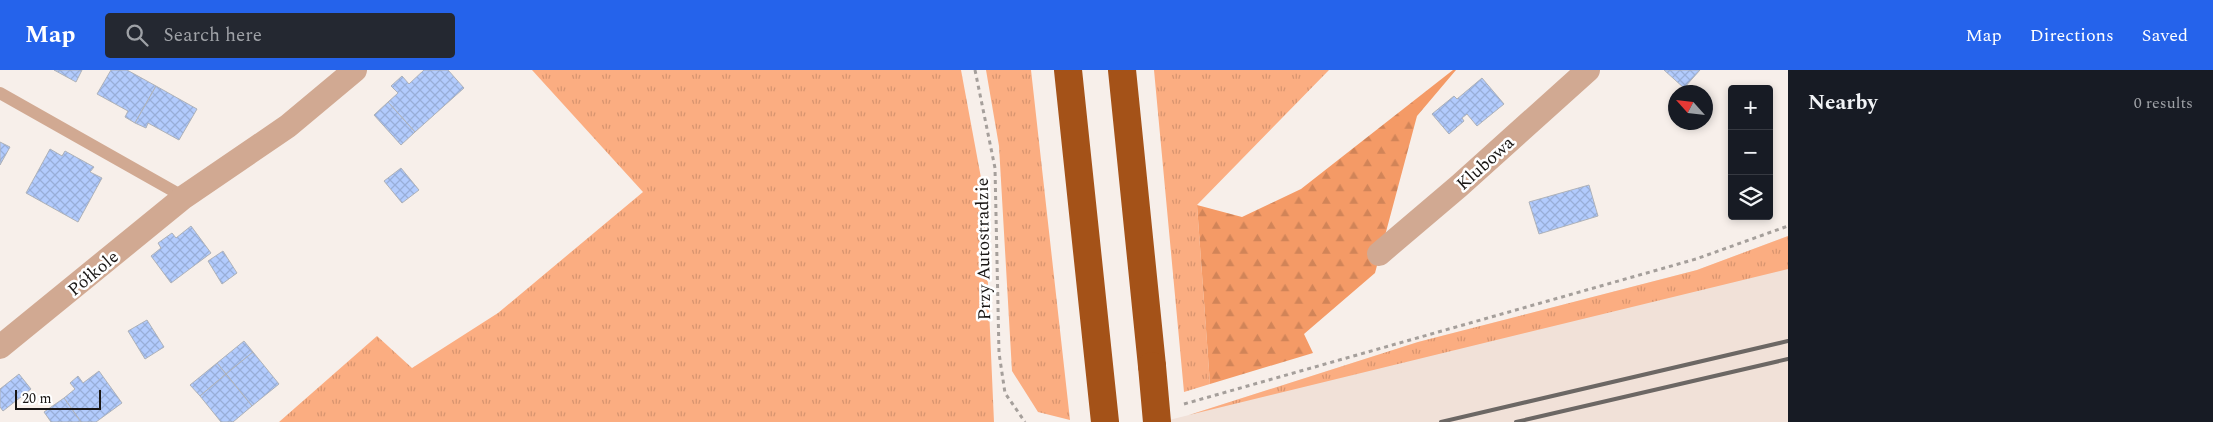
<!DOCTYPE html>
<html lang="en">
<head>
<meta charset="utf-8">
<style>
	body { margin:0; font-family:Spectral,serif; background:#242831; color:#f1f3f6 }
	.controls { position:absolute; right:15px; top:15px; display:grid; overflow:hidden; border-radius:5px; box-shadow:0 2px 8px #0003 }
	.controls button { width:45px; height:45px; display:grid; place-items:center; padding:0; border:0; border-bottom:1px solid #363941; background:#171b24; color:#f1f3f6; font:25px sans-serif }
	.compass { position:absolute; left:1668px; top:15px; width:45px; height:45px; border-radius:50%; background:#171b24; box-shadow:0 2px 8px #0003; rotate:297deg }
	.scale { position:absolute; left:15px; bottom:12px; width:86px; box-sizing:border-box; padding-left:5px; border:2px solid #191614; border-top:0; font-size:14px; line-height:18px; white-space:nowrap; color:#191614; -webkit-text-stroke:4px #fff; paint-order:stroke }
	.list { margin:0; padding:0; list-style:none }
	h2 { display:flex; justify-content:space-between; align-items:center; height:65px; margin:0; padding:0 20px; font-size:21px }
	h2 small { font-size:16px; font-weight:400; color:#9ea1a6 }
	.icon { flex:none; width:28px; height:28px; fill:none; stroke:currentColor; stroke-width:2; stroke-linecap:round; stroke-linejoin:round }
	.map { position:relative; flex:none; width:1788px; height:352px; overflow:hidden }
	header { display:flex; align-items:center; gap:30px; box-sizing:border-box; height:70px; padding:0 25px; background:#2563eb; color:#fff }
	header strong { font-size:24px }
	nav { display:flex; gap:28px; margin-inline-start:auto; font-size:18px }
	.search { width:350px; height:45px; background:#242831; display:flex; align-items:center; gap:12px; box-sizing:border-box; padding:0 18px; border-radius:5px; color:#9ea1a6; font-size:19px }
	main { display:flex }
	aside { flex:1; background:#171b24 }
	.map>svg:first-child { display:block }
	.built { fill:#f1e1d8 }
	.grass { fill:url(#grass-tufts) }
	.forest { fill:url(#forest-firs) }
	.building { fill:url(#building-cross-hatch); stroke:#aeb2b9 }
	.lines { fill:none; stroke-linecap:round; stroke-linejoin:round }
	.path { stroke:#a59f9b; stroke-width:3; stroke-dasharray:4 4; stroke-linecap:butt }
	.lane { stroke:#d1a992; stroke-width:12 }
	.street { stroke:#d1a992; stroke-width:24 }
	.highway { stroke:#a45218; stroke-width:28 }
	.rail { stroke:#6c6764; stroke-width:4 }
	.highway-bridge { stroke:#a45218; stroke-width:28 }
	.labels { text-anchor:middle; stroke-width:5; stroke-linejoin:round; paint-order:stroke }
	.street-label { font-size:18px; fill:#191614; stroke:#fff }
</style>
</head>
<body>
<header>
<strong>Map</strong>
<div class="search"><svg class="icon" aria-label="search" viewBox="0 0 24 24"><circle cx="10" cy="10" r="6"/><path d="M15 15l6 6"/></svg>Search here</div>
<nav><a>Map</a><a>Directions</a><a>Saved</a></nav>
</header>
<main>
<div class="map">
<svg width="1788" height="352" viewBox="0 0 1788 352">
	<defs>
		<pattern id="grass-tufts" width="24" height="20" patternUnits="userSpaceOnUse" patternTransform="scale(1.25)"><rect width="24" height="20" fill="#fbad81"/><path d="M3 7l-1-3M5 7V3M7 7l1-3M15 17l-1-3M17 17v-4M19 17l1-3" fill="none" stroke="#d7946f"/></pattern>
		<pattern id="forest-firs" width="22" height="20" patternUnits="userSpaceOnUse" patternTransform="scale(1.25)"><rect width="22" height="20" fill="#f49a66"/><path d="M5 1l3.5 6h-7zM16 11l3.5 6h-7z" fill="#d18458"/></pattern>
		<pattern id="building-cross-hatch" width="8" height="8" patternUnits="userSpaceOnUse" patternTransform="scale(1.25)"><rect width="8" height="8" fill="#b2cbfd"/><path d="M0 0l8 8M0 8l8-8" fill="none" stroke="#98aed8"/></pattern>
	</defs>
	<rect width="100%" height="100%" fill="#f7efea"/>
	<polygon class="built" points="1788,166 1788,352 1161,352 1189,345 1418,272 1697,200"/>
	<g class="grass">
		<polygon points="532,0 961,0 984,124 994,352 279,352 377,266 412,298 498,243 643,122"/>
		<polygon points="986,0 1031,0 1070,350 1038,342 1012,301 999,76"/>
		<polygon points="1154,0 1329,0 1197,135 1210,314 1184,322"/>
		<polygon points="1788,166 1788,199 1189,345 1418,272 1697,200"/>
	</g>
	<polygon class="forest" points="1453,0 1456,0 1417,46 1375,203 1304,264 1313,283 1210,314 1197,135 1242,147 1301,119"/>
	<g class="building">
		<polygon points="54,0 82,0 76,12"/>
		<polygon points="111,0 127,0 156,16 135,53 125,47 128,41 97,24"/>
		<polygon points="424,0 448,0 464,18 415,62 388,32 398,23 391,16 402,6 409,14"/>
		<polygon points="1664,0 1700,0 1684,18"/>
		<polygon points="1482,8 1504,34 1477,56 1467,44 1462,48 1464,51 1449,64 1432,44 1454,26 1457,29"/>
		<polygon points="156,16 197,39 179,70 148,53 146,58 135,53"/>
		<polygon points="388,32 415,62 401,75 374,45"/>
		<polygon points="0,72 10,77 0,95"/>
		<polygon points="50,79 62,86 65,81 94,97 90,102 102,108 78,152 26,123"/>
		<polygon points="401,98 419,120 402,133 384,111"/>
		<polygon points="1589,115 1598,146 1539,164 1529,132"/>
		<polygon points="191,156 211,183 171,213 151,186 161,178 158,173 172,163 176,168"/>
		<polygon points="223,181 237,203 222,214 208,191"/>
		<polygon points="147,250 164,277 145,289 128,261"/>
		<polygon points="244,271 253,282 226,304 217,293"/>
		<polygon points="253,282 279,314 252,336 226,304"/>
		<polygon points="217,293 226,304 200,326 190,315"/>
		<polygon points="99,301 122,333 96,352 81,352 64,328 75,319 70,313 78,306 83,313"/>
		<polygon points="19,304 31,319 3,341 0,337 0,319"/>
		<polygon points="226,304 252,336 233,352 221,352 200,326"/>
		<polygon points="64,328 81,352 51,352 44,342"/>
	</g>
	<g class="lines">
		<g class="path">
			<polyline points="975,0 995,98 999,283 1005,323 1025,352"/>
			<polyline points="1184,334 1696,189 1788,156"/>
		</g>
		<polyline class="lane" points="0,23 184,127"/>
		<g class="street">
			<polyline points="1379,184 1459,116 1588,0"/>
			<polyline points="0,277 184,127 288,56 355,0"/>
		</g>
		<g class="highway">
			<polyline points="1068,0 1105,352"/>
			<polyline points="1122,0 1152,296"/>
		</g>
		<g class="rail">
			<polyline points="1441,352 1788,271"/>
			<polyline points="1516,352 1788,289"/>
		</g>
		<polyline class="highway-bridge" points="1152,296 1157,352"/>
	</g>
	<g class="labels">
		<g class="street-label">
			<text transform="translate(1485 93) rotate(-42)" y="6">Klubowa</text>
			<text transform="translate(983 179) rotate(-91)" y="6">Przy Autostradzie</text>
			<text transform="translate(93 203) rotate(-40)" y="6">Półkole</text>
		</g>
	</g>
</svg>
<div class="controls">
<button>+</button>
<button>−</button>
<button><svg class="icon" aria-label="layers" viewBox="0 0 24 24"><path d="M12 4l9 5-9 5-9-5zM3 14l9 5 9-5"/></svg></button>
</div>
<svg class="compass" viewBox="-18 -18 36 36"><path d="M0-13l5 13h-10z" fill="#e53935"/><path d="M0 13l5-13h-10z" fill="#9ea1a6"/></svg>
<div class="scale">20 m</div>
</div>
<aside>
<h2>Nearby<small>0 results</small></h2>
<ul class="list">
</ul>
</aside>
</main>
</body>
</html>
